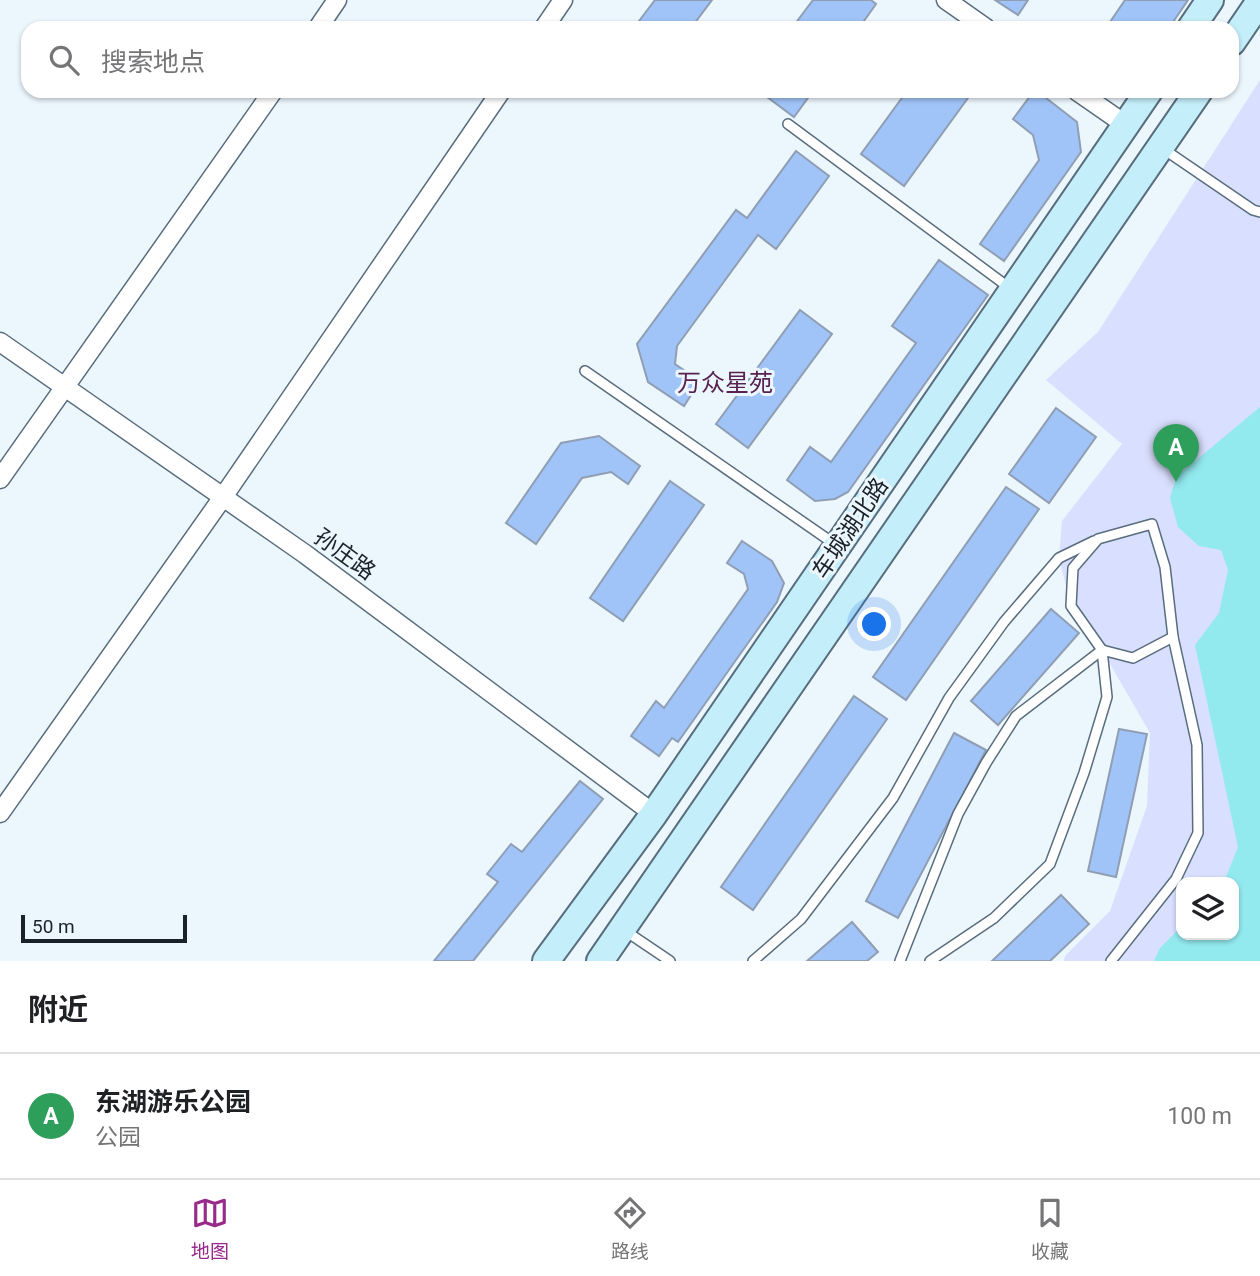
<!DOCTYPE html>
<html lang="zh">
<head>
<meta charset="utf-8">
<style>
	body { margin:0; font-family:Roboto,"Noto Sans SC",sans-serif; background:#f2f2f2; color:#202124 }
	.controls { position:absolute; right:21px; bottom:21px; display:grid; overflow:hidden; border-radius:14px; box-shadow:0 2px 5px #0004 }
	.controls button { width:63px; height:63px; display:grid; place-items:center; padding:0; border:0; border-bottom:2px solid #e0e0e0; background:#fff; color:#202124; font:35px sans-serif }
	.scale { position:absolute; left:21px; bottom:18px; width:166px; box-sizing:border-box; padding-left:7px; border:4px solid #192228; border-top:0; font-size:19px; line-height:24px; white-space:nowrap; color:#192228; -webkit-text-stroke:5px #ecf6fd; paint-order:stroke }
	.you { position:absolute; left:875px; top:625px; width:24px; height:24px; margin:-18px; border:5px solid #fff; border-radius:50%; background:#1a73e8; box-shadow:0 0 0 10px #1a73e833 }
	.badge { display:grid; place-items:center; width:46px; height:46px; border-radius:50%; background:#982a8a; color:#fff; font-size:23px; font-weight:700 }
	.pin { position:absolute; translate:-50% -58px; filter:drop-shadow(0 2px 4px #0008) }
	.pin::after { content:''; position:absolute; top:37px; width:24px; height:21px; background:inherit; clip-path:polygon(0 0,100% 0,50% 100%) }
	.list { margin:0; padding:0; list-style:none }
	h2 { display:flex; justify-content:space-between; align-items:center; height:91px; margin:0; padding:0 28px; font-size:30px }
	h2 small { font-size:23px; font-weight:400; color:#757577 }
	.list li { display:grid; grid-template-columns:46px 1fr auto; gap:21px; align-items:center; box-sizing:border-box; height:126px; padding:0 28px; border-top:2px solid #e0e0e0 }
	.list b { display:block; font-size:26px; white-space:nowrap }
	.list p { margin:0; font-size:23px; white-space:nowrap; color:#757577 }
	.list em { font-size:23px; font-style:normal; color:#757577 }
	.icon { flex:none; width:38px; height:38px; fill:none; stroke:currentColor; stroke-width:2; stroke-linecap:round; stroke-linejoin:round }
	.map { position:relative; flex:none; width:1260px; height:961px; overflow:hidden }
	.search { position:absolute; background:#fff; box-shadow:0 2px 5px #0004; left:21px; right:21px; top:21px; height:77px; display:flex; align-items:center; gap:18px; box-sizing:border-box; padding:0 24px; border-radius:21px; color:#757577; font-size:26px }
	.sheet { height:217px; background:#fff }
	nav { display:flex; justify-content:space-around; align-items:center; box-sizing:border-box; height:98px; border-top:2px solid #e0e0e0; background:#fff; font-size:19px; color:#757577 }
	nav a { display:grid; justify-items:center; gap:4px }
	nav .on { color:#982a8a }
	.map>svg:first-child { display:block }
	.green { fill:#d9dffe; fill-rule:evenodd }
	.water { fill:#92e9ee }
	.building { fill:#a0c4f8; stroke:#8f9eb3; stroke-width:2 }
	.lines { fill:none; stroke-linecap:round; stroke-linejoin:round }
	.lane-casing { stroke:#586d7d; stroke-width:12 }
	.street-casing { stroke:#586d7d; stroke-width:21 }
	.secondary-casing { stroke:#586d7d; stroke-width:30 }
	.lane { stroke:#fff; stroke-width:9 }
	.street { stroke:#fff; stroke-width:18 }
	.secondary { stroke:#c4eef9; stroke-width:26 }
	.labels { text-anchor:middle; stroke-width:6; stroke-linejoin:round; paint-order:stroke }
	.street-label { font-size:23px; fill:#192228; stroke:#ecf6fd }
	.neighbourhood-label { font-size:24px; fill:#57224f; stroke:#ecf6fd }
</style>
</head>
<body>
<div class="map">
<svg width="1260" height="961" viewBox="0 0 1260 961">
	<rect width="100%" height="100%" fill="#ecf6fd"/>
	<path class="green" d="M1260 80V961H1064L1065 956 1110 911 1147 806 1150 733 1102 650 1071 606 1059 558 1062 521 1122 444 1046 380 1098 332ZM1181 882H1234V935H1181Z"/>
	<polygon class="water" points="1260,407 1260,961 1154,961 1160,948 1181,927 1181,935 1234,935 1234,882 1224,882 1238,847 1195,645 1219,613 1228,570 1221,550 1199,546 1178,527 1170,498 1176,477"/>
	<g class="building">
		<polygon points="655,0 712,0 691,28 640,28 636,25"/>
		<polygon points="813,0 871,0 876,4 859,28 792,28"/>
		<polygon points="995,0 1028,0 1018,15"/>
		<polygon points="1125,0 1188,0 1169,28 1106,28"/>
		<polygon points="759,91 813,91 794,117"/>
		<polygon points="907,91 973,91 904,186 861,154"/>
		<polygon points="1034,91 1037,91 1077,122 1081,152 1004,261 980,244 1039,160 1033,135 1013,119"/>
		<polygon points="796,151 829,176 776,249 758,235 677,346 675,364 700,381 684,406 648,382 637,344 736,210 747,218"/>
		<polygon points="939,260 988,295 848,492 835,499 815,501 787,480 810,447 831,462 916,343 892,326"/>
		<polygon points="800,310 832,334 748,448 716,424"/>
		<polygon points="1056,408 1096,437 1049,503 1009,474"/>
		<polygon points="599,436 640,466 628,484 611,472 582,478 536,544 506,523 561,443"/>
		<polygon points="670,481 704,505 623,621 590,598"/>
		<polygon points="1006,487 1039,509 906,700 873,677"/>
		<polygon points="742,541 772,561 784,583 777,602 678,742 672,738 659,756 631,736 656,701 664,708 748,589 744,574 727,563"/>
		<polygon points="1051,609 1079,633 998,725 971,701"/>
		<polygon points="854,696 887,719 753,910 721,887"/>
		<polygon points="1119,729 1147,734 1116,877 1088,871"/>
		<polygon points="954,733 986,750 898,918 866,901"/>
		<polygon points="580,781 603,799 473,961 434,961 498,882 487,874 511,844 522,852"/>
		<polygon points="1061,895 1089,924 1050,961 992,961"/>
		<polygon points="852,922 878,952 867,961 807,961"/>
	</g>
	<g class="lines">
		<defs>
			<g id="lane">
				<polyline points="788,124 1011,289"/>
				<polyline points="1162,148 1253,210 1260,212"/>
				<polyline points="585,371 836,545"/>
				<polyline points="1102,650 1133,658 1173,637"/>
				<polyline points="624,930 670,961"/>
				<polyline points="753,961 801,919 893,798 949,698 1004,622 1059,558 1094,541"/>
				<polyline points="900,961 958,814 986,763 1016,716 1102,650"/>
				<polyline points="930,961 994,918 1050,864 1084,773 1107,697 1102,650 1071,606 1073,568 1098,539 1152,524 1165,567 1173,637 1197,745 1198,833 1176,879 1111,961"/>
			</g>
			<g id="street">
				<polyline points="946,0 986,28"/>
				<polyline points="318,28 337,0"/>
				<polyline points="544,28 563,0"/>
				<polyline points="1077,91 1126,125"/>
				<polyline points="0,342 305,554 654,814"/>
				<polyline points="0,479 273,91"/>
				<polyline points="0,813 223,497 501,91"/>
			</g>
			<g id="secondary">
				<polyline points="1191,28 1210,0"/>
				<polyline points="1232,42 1260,1"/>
				<polyline points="546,961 654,814 1149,91"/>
				<polyline points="600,961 1199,91"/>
			</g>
		</defs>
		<use href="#lane" class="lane-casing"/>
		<use href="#street" class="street-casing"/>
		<use href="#secondary" class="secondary-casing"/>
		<use href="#lane" class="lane"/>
		<use href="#street" class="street"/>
		<use href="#secondary" class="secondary"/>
	</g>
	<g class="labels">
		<g class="street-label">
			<text transform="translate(850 528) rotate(-56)" y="8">车城湖北路</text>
			<text transform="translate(345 554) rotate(36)" y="8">孙庄路</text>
		</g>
		<g class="neighbourhood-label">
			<text x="725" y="391">万众星苑</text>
		</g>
	</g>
</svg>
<div class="controls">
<button><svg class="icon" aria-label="layers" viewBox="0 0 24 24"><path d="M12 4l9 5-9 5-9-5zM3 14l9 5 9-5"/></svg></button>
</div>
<div class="scale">50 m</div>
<div class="you"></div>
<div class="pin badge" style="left:1176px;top:482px;background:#2e9e5b">A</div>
<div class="search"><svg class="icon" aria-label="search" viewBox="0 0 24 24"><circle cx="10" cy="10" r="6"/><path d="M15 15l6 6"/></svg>搜索地点</div>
</div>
<section class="sheet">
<h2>附近<small></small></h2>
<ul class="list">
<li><span class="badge" style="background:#2e9e5b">A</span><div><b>东湖游乐公园</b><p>公园</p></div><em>100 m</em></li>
</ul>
</section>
<nav>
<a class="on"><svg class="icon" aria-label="map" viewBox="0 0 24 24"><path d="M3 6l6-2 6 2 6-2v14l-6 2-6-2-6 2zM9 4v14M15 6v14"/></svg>地图</a>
<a><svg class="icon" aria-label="directions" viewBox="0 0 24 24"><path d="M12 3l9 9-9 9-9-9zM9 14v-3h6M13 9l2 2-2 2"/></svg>路线</a>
<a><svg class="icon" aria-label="saved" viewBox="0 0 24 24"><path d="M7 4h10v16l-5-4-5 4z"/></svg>收藏</a>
</nav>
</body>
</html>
